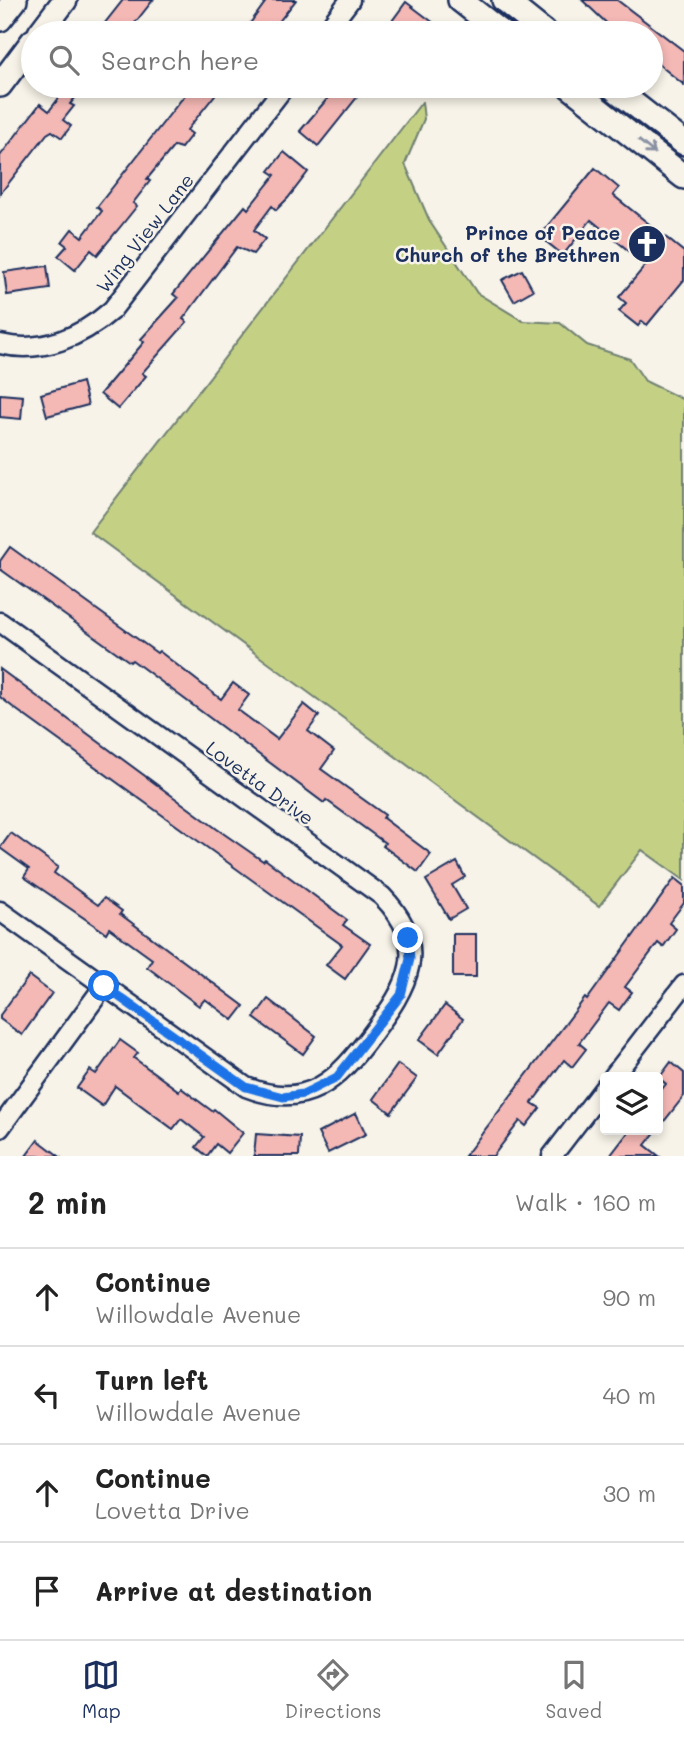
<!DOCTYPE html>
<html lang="en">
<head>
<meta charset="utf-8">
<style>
	body { margin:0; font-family:Mali,sans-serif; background:#f6f6f6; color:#222 }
	.controls { position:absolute; right:21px; bottom:21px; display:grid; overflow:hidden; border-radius:7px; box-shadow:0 4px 10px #0003 }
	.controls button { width:63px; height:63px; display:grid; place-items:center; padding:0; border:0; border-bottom:2px solid #e0e0e0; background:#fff; color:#222; font:35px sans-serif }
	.stop { position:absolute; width:21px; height:21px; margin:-16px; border:5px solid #1a73e8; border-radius:50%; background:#fff }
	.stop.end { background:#1a73e8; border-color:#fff; box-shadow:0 2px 7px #0008 }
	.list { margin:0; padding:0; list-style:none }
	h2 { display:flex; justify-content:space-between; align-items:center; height:91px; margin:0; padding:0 28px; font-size:30px }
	h2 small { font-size:23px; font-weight:400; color:#767676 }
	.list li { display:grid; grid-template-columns:46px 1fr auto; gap:21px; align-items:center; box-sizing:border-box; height:98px; padding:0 28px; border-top:2px solid #e0e0e0 }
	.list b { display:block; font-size:26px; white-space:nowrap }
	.list p { margin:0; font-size:23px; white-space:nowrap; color:#767676 }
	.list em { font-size:23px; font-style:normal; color:#767676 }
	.icon { flex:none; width:38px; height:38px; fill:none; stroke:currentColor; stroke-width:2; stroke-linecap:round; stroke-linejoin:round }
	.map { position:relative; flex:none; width:684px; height:1156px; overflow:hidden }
	.search { position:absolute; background:#fff; box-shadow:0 4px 10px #0003; left:21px; right:21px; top:21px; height:77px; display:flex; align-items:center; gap:18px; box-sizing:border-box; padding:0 24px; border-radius:38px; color:#767676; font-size:26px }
	.sheet { height:483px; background:#fff }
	nav { display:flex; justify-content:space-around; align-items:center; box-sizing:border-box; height:98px; border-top:2px solid #e0e0e0; background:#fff; font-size:19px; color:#767676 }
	nav a { display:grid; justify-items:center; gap:4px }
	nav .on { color:#1b2f5e }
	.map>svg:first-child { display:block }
	.green { fill:#c4d185; stroke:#708072; stroke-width:2 }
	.building { fill:#f4b8b5; stroke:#1b2f5e; stroke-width:2 }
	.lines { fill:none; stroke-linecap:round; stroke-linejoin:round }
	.minor-casing { stroke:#1b2f5e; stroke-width:23 }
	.tertiary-casing { stroke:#1b2f5e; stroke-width:28 }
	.minor { stroke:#f7f3e8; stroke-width:18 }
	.tertiary { stroke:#f7f3e8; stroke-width:23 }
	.oneway { stroke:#8991a3 }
	.route { stroke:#1a73e8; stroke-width:9 }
	.labels { text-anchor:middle; stroke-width:5; stroke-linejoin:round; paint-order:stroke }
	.street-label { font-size:19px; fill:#1b2f5e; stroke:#f7f3e8 }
	.poi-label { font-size:19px; font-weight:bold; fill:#1b2f5e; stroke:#f7f3e8; text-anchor:end }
</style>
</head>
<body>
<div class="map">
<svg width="684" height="1156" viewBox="0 0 684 1156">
	<rect width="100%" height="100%" fill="#f7f3e8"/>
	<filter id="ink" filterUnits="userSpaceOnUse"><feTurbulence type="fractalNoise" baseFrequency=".0143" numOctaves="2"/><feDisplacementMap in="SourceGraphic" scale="14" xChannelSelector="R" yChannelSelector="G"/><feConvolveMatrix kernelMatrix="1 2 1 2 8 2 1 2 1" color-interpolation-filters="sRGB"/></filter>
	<g filter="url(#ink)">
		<polygon class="green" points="422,102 424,119 405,164 430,222 477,293 523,321 560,323 587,345 630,359 645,381 684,400 684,880 642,850 599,906 90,532"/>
		<g class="building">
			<polygon points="123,0 153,0 127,33 97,33"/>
			<polygon points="267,0 296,0 270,33 243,33"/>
			<polygon points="582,0 617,0 684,51 684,85 651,58 651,33 617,33"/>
			<polygon points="406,2 447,33 409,33 392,21"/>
			<polygon points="68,86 85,86 70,104 74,106 63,120 71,126 62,138 52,131 47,134 0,194 0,156 40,104 49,111"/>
			<polygon points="192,86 222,86 187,130 192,134 181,148 174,146 147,179 150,181 133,203 137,206 121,226 97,255 91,250 75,270 58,256 67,246 62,242 72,229 82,237 102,211 97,207"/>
			<polygon points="338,86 366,86 318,146 300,131"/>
			<polygon points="284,152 308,172 288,198 276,210 272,206 254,230 265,239 253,254 237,247 183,319 187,322 142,373 146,376 118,409 100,394 144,342 141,339 178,298 173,294 245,206 248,209 275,175 269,171"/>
			<polygon points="595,168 619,188 613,195 684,252 684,280 647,325 642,321 638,326 619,311 626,303 619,297 646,265 591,220 563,255 539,236"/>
			<polygon points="47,266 50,289 7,295 4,272"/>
			<polygon points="522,270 533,290 514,301 502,280"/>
			<polygon points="82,382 88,405 47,416 41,394"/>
			<polygon points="0,394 23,396 21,419 0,417"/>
			<polygon points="10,547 157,653 159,651 221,699 233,683 249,695 238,710 277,739 304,704 319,716 308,731 334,751 321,769 385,815 383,818 431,854 418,872 383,846 385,843 326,800 324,803 132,660 130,662 0,569 0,561"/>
			<polygon points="0,669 217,829 263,861 265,859 347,920 343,925 370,944 345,979 326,965 342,945 14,708 0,697"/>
			<polygon points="11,833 58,867 54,873 98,905 104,898 122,911 120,914 244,1006 233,1020 205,999 199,1006 147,967 152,959 109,928 106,933 24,877 29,869 0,848"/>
			<polygon points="457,862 465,877 452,885 466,909 449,919 426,880"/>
			<polygon points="675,878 684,885 684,903 669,923 676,929 663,947 658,943 625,987 632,992 619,1010 609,1003 579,1043 586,1049 572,1067 564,1060 532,1103 540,1108 526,1126 520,1121 493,1156 465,1156 585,998 587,1000"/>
			<rect x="453" y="934" width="23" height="43"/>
			<polygon points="29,976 52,993 22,1035 0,1019 0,1015"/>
			<polygon points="268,999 316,1036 303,1054 254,1018"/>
			<polygon points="445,1005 463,1019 438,1054 419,1040"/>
			<polygon points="120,1040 138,1053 134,1058 179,1091 181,1088 212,1111 214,1109 243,1133 227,1153 216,1144 207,1156 196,1147 204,1137 181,1119 173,1129 115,1086 102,1106 77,1088 90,1070 96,1074"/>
			<polygon points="671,1062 684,1073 684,1096 658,1129 658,1094 666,1084 659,1078"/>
			<polygon points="398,1064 417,1078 391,1113 373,1099"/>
			<polygon points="356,1113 366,1134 328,1153 318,1133"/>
			<polygon points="630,1130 657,1130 645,1145 659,1156 610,1156"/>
			<polygon points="256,1134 300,1137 299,1156 254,1156"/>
			<polygon points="38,1140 59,1156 26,1156"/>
		</g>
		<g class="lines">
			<defs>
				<g id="minor">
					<polyline points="325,33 350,0"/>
					<path d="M0 344C42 354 81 337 112 310L285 86"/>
					<path d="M0 622 382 896C432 947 408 986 372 1034 337 1081 307 1111 246 1087L0 911"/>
					<polyline points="613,1077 684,985"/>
					<polyline points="0,1128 104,986"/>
					<polyline points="552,1156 605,1087"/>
				</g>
				<g id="tertiary">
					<polyline points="460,0 502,33"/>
					<polyline points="504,0 545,33"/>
					<polyline points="0,19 15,0"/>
					<polyline points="40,33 65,0"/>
					<polyline points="0,85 33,41"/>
					<polyline points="569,86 684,177"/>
					<polyline points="611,86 684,143"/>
				</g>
			</defs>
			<use href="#minor" class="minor-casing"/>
			<use href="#tertiary" class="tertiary-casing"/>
			<use href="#minor" class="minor"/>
			<use href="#tertiary" class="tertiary"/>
		</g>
		<defs><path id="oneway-shaft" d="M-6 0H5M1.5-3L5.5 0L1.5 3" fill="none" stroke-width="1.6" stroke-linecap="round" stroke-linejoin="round" transform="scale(1.75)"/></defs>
		<use class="oneway" href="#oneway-shaft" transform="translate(647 147) rotate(39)"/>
	</g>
	<g class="lines" filter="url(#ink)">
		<polyline class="route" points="104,986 246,1087 283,1097 303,1094 337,1077 401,995 410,959 408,938"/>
	</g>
	<defs>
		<symbol id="church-disc" viewBox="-11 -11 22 22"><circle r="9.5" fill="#1b2f5e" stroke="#f7f3e8"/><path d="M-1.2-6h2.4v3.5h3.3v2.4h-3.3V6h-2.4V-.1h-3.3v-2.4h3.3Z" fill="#fff"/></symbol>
	</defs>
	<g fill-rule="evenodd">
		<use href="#church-disc" x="625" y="222" width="44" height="44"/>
	</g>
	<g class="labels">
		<g class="street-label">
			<text transform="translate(145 233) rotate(-52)" y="7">Wing View Lane</text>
			<text transform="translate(260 783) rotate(36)" y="7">Lovetta Drive</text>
		</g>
		<g class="poi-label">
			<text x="620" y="240">Prince of Peace<tspan x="620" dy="22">Church of the Brethren</tspan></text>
		</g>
	</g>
</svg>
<div class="controls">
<button><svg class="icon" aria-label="layers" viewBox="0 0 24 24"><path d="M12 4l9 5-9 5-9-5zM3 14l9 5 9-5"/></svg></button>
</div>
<div class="stop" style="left:104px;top:986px"></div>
<div class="stop end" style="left:408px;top:938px"></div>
<div class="search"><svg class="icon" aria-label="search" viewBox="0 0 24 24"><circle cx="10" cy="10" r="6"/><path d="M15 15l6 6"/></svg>Search here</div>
</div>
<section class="sheet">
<h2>2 min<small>Walk · 160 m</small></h2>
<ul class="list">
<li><svg class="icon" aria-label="ahead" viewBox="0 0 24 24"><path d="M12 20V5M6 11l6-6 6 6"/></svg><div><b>Continue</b><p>Willowdale Avenue</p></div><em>90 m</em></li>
<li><svg class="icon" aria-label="left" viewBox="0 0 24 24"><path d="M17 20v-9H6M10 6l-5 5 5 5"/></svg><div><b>Turn left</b><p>Willowdale Avenue</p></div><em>40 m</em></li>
<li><svg class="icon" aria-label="ahead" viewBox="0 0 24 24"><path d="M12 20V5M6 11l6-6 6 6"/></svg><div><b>Continue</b><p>Lovetta Drive</p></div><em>30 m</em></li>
<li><svg class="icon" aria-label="arrive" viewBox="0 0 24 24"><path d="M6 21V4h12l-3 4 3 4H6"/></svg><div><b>Arrive at destination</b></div></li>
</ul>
</section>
<nav>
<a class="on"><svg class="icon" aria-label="map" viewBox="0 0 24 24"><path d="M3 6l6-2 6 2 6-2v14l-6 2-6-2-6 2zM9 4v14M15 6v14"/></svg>Map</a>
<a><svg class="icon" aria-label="directions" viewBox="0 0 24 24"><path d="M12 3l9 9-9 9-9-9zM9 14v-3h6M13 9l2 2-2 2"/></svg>Directions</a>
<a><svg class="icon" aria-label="saved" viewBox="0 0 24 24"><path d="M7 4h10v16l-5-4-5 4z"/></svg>Saved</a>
</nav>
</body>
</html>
